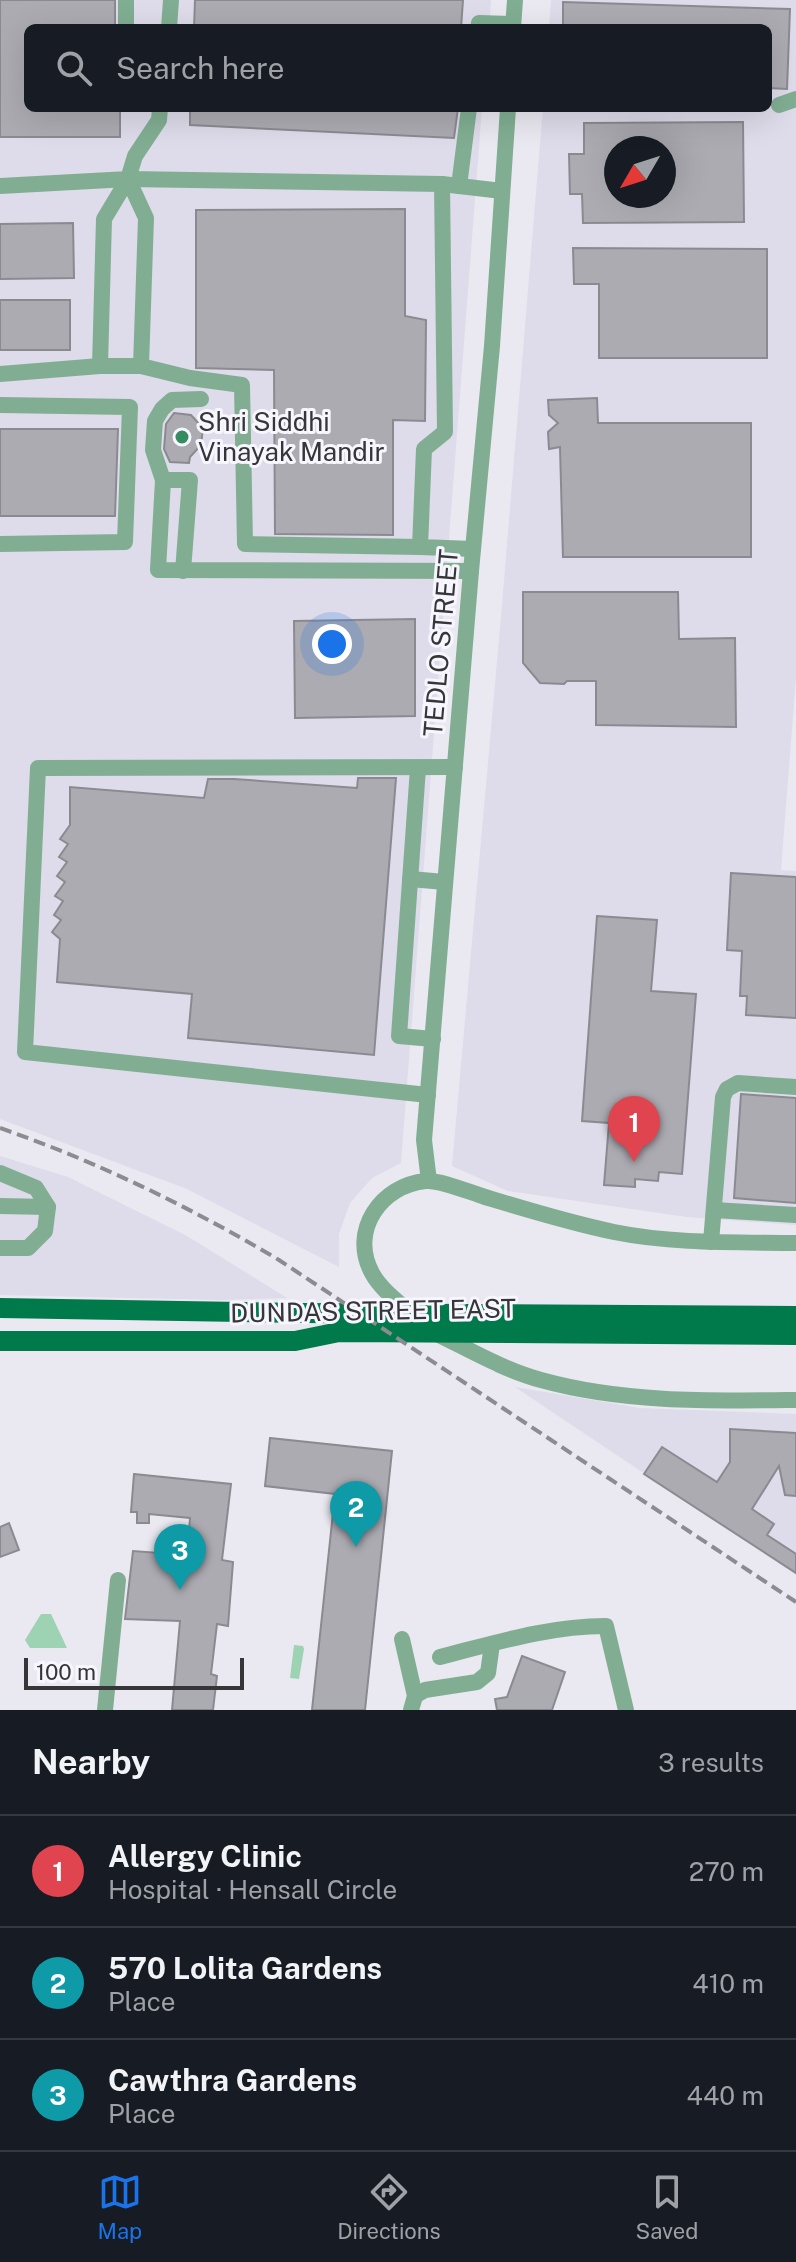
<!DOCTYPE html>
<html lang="en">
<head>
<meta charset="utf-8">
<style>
	body { margin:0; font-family:"Public Sans",sans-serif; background:#242831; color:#f1f3f6 }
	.compass { position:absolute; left:604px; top:136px; width:72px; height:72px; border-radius:50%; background:#171b24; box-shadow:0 8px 32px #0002; rotate:231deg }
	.scale { position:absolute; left:24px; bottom:20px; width:220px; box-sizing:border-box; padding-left:8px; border:4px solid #363639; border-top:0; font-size:22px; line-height:28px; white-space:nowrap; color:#363639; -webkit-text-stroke:6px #f7f6fe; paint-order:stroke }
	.you { position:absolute; left:332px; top:644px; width:28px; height:28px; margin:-20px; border:6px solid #fff; border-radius:50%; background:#1a73e8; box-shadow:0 0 0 12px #1a73e833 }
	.badge { display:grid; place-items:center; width:52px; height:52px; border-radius:50%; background:#1a73e8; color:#fff; font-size:26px; font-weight:700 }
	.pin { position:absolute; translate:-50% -66px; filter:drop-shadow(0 2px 4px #0008) }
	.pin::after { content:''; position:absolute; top:42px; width:28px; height:24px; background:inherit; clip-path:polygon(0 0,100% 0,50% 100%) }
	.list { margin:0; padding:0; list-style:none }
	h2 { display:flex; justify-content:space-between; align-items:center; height:104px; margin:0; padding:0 32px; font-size:34px }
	h2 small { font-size:26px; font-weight:400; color:#9ea1a6 }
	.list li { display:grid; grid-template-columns:52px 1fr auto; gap:24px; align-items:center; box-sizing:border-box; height:112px; padding:0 32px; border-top:2px solid #363941 }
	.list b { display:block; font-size:30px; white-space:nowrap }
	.list p { margin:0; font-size:26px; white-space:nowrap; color:#9ea1a6 }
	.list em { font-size:26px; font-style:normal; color:#9ea1a6 }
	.icon { flex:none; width:44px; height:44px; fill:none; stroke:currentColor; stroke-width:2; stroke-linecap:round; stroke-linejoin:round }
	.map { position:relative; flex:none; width:796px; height:1710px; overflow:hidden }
	.search { position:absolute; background:#171b24; box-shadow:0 8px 32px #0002; left:24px; right:24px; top:24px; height:88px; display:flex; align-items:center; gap:20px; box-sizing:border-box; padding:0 28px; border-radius:12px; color:#9ea1a6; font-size:30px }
	.sheet { height:440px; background:#171b24 }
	nav { display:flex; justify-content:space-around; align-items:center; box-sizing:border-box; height:112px; border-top:2px solid #363941; background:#171b24; font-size:22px; color:#9ea1a6 }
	nav a { display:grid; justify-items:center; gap:4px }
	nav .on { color:#1a73e8 }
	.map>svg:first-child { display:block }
	.built { fill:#dedbea; fill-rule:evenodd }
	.green { fill:#9dd2b2 }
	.building { fill:#acabb2; stroke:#8b8a91; stroke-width:2; fill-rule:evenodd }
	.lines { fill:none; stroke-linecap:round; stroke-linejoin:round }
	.minor { stroke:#81ae92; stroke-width:16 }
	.major { stroke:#007a4a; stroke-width:20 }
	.rail { stroke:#8c8b91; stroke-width:4; stroke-dasharray:12 6; stroke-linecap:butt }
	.poi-dot { fill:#368c60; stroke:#f7f6fe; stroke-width:3 }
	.labels { text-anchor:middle; stroke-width:6; stroke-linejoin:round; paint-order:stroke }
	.poi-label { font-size:26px; fill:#363639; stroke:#f7f6fe; text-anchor:start }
	.street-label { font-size:26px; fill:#363639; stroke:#f7f6fe }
</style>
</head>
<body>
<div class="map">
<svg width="796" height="1710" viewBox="0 0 796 1710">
	<rect width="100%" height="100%" fill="#eae9f1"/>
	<g class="built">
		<polygon points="0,0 491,0 489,28 28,28 28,108 482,108 401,1163 372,1178 350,1203 339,1234 339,1267 187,1189 0,1119"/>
		<path d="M551 0H796V677L781 870 796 871V1225L687 1217 508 1191 452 1166 501 617 543 108H768V28H549ZM616 148H664V196H616Z"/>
		<polygon points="0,1156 68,1177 187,1236 287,1298 223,1300 0,1295"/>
		<polygon points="515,1387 640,1408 796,1414 796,1575"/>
	</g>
	<g class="green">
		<polygon points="41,1614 51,1614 67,1648 30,1648 25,1640"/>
		<polygon points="294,1645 303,1646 304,1649 299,1679 290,1678"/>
	</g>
	<g class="building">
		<polygon points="0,0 115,0 115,28 28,28 28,108 120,108 120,137 0,137"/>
		<polygon points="195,0 463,0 461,28 194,28"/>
		<polygon points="563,2 790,9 787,89 768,88 768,28 563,28"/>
		<polygon points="190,108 458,108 454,138 190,125"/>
		<path d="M743 122 744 222 583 223 582 194H570L569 154H584V123ZM616 148H664V196H616Z"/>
		<polygon points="405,209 405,316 426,320 425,421 393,420 393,535 275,534 274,370 196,368 196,210"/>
		<polygon points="73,223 74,278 0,279 0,224"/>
		<polygon points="573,248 767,249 767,358 599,358 599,284 574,284"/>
		<rect x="0" y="300" width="70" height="50"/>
		<polygon points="597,398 598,423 751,423 751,557 563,557 560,447 549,449 548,432 558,423 549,415 548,400"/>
		<polygon points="174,413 191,415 203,428 201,445 190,457 189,463 170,462 164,449 166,424"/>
		<polygon points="0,429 118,429 115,516 0,516"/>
		<polygon points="523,592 678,592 679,639 735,638 736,727 596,725 596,681 567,681 564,684 540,683 523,663"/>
		<polygon points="415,619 415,716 295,718 294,621"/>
		<polygon points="358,778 396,778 374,1055 188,1038 192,994 57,982 60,939 52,932 61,920 54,915 63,901 55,896 65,882 57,876 67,862 59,857 68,844 60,839 70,825 70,787 204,798 208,779 234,779 357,788"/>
		<polygon points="731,873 796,877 796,1018 746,1015 747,996 740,996 742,951 727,950"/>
		<polygon points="597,916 657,920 651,991 696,994 682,1174 659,1172 658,1181 635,1179 635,1187 604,1185 609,1123 582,1121"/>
		<polygon points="741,1094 796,1098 796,1203 734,1198"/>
		<polygon points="730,1429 796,1433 796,1496 785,1495 779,1466 752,1509 774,1524 767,1535 796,1554 796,1573 644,1474 662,1447 717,1482 730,1462"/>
		<polygon points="270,1438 392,1451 365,1710 312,1710 335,1494 265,1486"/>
		<polygon points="134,1474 231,1484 222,1560 233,1562 228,1626 217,1624 211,1674 217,1676 213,1710 172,1710 180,1621 125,1619 133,1551 187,1555 190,1518 149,1514 149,1523 137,1523 137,1512 131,1512"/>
		<polygon points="9,1523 19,1550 0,1557 0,1527"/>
		<polygon points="522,1656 565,1672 552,1710 497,1710 495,1699 507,1697"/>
	</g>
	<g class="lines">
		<g class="minor">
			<polyline points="126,28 126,0"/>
			<polyline points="169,28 171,0"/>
			<polyline points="478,28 479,23 513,24"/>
			<polyline points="513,28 515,0"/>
			<polyline points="779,105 796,99"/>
			<polyline points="128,179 146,218 141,366 190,378 242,385 245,544 420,547"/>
			<polyline points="128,179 442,184 502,191"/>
			<polyline points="128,179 104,219 100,366 141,366"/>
			<polyline points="442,184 445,432 424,449 420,547 473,549"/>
			<polyline points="0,186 128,179 135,156 159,120 160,108"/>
			<polyline points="459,186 469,108"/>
			<polyline points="0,374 100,366"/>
			<polyline points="201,399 172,400 162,409 155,421 153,450 163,480 158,570 471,571"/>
			<polyline points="0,405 130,407 125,542 0,544"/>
			<polyline points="163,480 190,480 183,571"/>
			<polyline points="418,768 399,1036 433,1039"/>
			<polyline points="410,879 445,882"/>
			<polyline points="428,1095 25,1052 38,768 455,767"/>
			<polyline points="0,1173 36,1188 48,1207 45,1231 28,1248 0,1248"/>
			<polyline points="429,1181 424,1140 471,571 492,346 508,108"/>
			<polyline points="0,1206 48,1207"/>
			<polyline points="714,1210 796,1215"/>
			<polyline points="711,1242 723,1097 727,1089 738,1083 796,1087"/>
			<path d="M414 1316C400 1303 381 1290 372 1273 349 1231 381 1185 426 1181 441 1180 469 1192 485 1197 528 1210 570 1223 614 1232 673 1244 736 1242 796 1243"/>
			<path d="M435 1333C470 1350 504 1370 541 1380 624 1403 711 1401 796 1400"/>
			<polyline points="402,1639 415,1696"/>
			<path d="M440 1657C495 1643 549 1626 606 1626L626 1710"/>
			<polyline points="105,1710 118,1580"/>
			<polyline points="411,1710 415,1696 425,1690 477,1682 488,1673 492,1644"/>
		</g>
		<g class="major">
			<polyline points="0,1308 302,1313 796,1316"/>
			<polyline points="0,1341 295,1341 339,1332 796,1335"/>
		</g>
		<path class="rail" d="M0 1128C98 1162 190 1207 279 1260L796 1602"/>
	</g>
	<circle class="poi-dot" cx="182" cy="437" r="8"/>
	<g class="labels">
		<g class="poi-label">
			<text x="198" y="431">Shri Siddhi<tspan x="198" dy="30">Vinayak Mandir</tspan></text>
		</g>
		<g class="street-label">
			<text transform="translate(441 643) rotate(-85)" y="9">TEDLO STREET</text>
			<text transform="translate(373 1311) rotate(-1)" y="9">DUNDAS STREET EAST</text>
		</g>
	</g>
</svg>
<svg class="compass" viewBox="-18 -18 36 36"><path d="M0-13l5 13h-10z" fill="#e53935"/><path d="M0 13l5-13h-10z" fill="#9ea1a6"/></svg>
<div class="scale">100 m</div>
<div class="you"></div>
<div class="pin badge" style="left:634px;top:1162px;background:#e0444e">1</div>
<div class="pin badge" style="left:356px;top:1547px;background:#0f9aa8">2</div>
<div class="pin badge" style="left:180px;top:1590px;background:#0f9aa8">3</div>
<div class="search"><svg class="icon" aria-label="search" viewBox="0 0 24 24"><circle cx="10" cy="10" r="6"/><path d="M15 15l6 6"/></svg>Search here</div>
</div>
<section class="sheet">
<h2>Nearby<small>3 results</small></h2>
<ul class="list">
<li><span class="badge" style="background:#e0444e">1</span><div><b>Allergy Clinic</b><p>Hospital · Hensall Circle</p></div><em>270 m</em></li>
<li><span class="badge" style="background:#0f9aa8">2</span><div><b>570 Lolita Gardens</b><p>Place</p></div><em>410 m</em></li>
<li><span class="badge" style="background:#0f9aa8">3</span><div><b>Cawthra Gardens</b><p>Place</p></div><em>440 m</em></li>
</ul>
</section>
<nav>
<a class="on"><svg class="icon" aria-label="map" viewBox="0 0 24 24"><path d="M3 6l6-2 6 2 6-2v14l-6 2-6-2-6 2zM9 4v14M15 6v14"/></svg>Map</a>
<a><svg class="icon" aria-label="directions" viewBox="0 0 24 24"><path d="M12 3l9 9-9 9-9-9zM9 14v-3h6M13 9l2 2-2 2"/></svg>Directions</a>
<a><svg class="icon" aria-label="saved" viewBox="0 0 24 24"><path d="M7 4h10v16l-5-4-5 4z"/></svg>Saved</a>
</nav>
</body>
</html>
